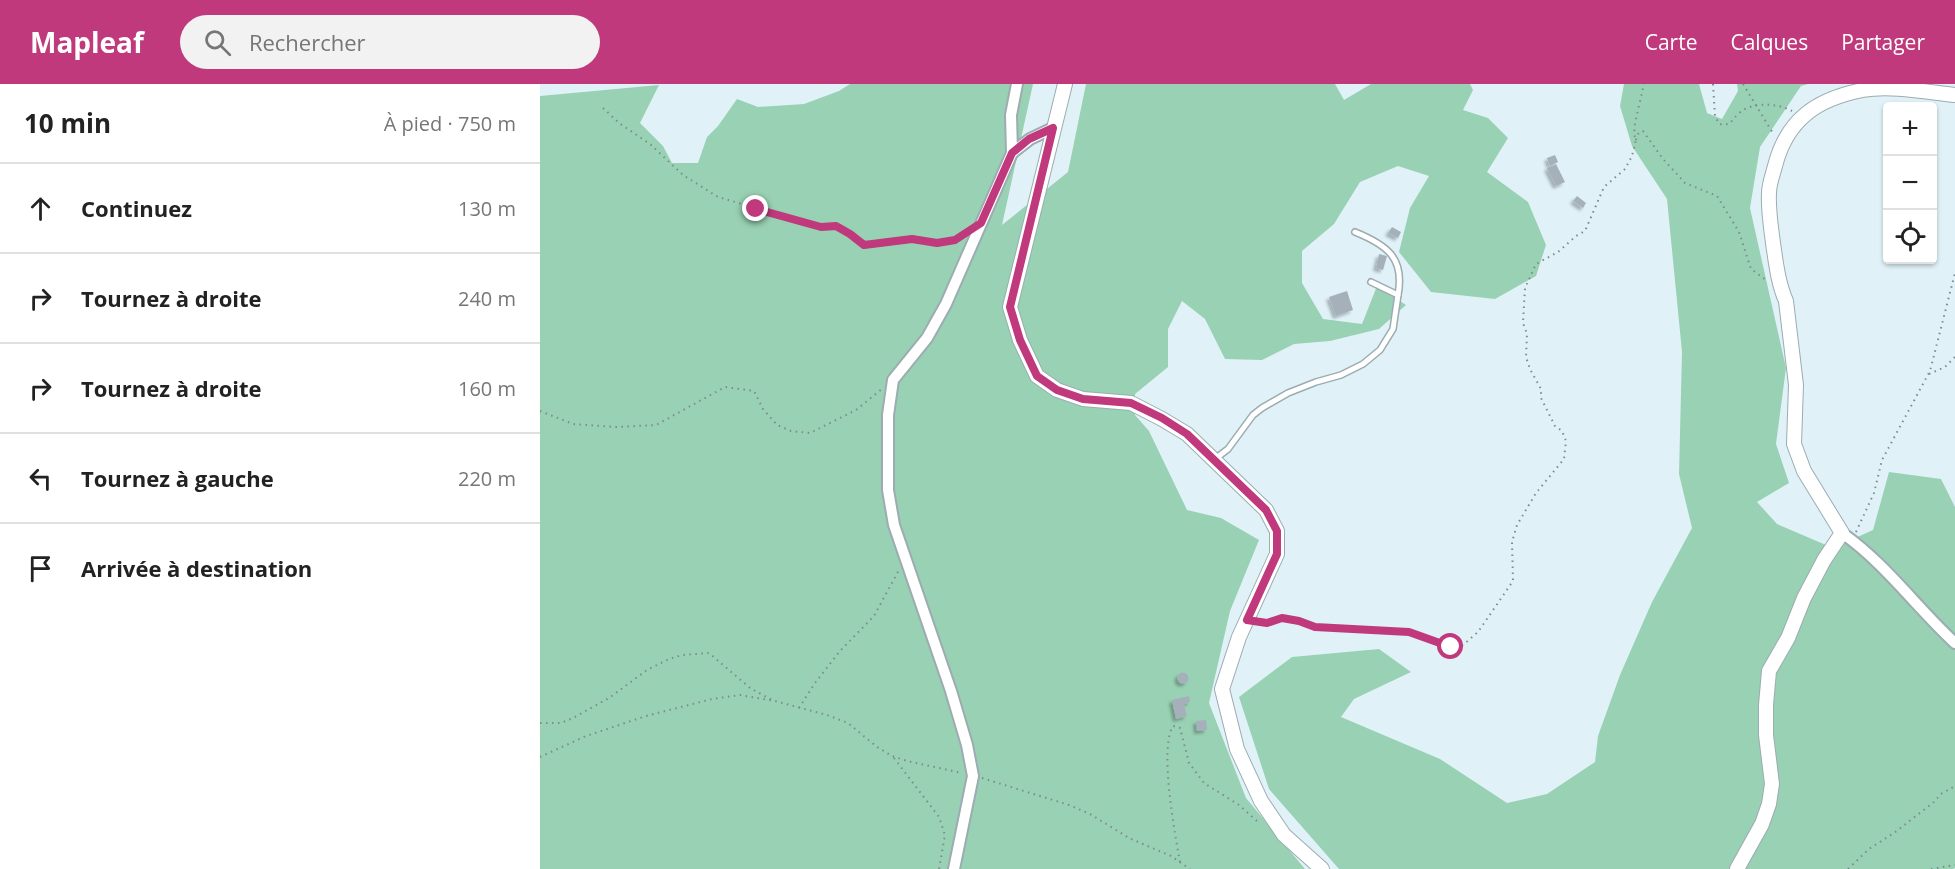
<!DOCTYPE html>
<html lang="fr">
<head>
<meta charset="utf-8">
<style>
	body { margin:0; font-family:"Open Sans",sans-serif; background:#f2f2f2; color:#222 }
	.controls { position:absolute; right:18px; top:18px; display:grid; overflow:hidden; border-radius:6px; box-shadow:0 2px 4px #0004 }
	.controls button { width:54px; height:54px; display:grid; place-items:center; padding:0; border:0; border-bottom:2px solid #e0e0e0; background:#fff; color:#222; font:30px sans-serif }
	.stop { position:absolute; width:18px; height:18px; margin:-14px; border:4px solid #bf397c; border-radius:50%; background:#fff }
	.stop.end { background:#bf397c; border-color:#fff; box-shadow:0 2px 6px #0008 }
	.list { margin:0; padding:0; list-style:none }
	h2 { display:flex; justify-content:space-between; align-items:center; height:78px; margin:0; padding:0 24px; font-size:26px }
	h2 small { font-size:20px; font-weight:400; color:#767676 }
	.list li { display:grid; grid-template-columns:39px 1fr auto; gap:18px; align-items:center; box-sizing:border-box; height:90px; padding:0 24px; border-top:2px solid #e0e0e0 }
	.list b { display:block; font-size:22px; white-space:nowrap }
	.list em { font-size:20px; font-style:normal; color:#767676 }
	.icon { flex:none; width:33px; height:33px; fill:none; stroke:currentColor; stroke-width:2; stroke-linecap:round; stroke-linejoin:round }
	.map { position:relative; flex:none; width:1415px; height:785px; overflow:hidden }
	header { display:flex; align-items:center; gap:36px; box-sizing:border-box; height:84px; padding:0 30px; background:#bf397c; color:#fff }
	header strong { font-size:28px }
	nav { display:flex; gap:33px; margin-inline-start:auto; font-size:21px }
	.search { width:420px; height:54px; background:#f2f2f2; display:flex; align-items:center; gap:15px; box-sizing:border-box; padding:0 21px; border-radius:33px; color:#767676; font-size:22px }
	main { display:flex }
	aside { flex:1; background:#fff }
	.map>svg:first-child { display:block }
	.green { fill:#99d1b4 }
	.building { fill:#a5b0bb; filter:url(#shadow) }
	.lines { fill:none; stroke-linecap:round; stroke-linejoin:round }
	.service-casing { stroke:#9cacb1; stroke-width:8 }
	.minor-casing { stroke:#9cacb1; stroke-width:14 }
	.tertiary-casing { stroke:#9cacb1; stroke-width:16 }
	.path { stroke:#7e8b8e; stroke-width:2; stroke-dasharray:1.5 4.5; stroke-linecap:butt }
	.service { stroke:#fff; stroke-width:5 }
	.minor { stroke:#fff; stroke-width:10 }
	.tertiary { stroke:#fff; stroke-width:14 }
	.route { stroke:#bf397c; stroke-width:8 }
</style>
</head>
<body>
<header>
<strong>Mapleaf</strong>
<div class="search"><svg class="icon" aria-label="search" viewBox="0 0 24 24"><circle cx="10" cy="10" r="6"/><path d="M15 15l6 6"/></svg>Rechercher</div>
<nav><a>Carte</a><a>Calques</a><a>Partager</a></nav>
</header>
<main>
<aside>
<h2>10 min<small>À pied · 750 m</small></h2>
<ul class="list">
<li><svg class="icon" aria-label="ahead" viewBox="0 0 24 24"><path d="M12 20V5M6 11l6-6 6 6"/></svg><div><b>Continuez</b></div><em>130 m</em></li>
<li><svg class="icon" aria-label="right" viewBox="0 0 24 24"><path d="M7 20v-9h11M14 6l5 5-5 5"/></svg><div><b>Tournez à droite</b></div><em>240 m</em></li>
<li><svg class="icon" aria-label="right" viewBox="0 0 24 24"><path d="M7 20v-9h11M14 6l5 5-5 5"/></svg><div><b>Tournez à droite</b></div><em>160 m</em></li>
<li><svg class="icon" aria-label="left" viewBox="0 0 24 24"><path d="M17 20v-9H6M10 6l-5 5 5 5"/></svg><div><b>Tournez à gauche</b></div><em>220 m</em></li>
<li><svg class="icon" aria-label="arrive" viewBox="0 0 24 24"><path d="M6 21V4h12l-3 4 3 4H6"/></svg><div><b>Arrivée à destination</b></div></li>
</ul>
</aside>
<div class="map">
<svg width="1415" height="785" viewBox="0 0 1415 785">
	<defs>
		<filter id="shadow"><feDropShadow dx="-3" dy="3" stdDeviation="1.5" flood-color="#0004"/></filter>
	</defs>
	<rect width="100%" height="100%" fill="#e0f2f7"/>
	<g class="green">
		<polygon points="310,0 493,0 462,141 528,88 546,0 795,0 804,16 831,0 930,0 933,6 923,26 948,34 968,54 947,88 988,118 1006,161 996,192 955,215 891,208 859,168 870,124 889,92 858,82 820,98 794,140 762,167 762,199 783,235 822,240 837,202 866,221 839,245 790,257 754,260 722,276 685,275 665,235 642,217 628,245 628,283 595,310 595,331 609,347 647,426 681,434 719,456 690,527 669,619 706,714 765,785 0,785 0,12 119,1 100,39 123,62 132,79 158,79 167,53 178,42 197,15 218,23 264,20 299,7"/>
		<polygon points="1084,0 1159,0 1167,29 1182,35 1198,7 1197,0 1268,0 1261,2 1220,63 1210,124 1246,284 1236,360 1249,399 1217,418 1237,440 1293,464 1333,446 1349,388 1401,395 1415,423 1415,784 1413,785 799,785 729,705 699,613 752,573 839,565 871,588 814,615 801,633 900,675 967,719 1007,710 1055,678 1058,652 1080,591 1112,518 1152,444 1139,390 1142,268 1127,115 1092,62 1080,22"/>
	</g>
	<g class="building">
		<polygon points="1015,71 1018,78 1010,82 1007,74"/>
		<polygon points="1016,80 1025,98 1016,102 1007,84"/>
		<polygon points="1037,112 1046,119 1043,124 1033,117"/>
		<polygon points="852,143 861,148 858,154 848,149"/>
		<polygon points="839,170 847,172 843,186 836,184"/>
		<polygon points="807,207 813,226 796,232 789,213"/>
		<circle cx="643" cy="594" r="5.5"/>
		<polygon points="649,612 650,618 644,620 647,632 636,635 632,616"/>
		<polygon points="666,636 667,646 657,647 656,637"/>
	</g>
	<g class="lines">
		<defs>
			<g id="service">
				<path d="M815 148C847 161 865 174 858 211"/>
				<polyline points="675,375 688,365 713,331 722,324 748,309 776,298 801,291 823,280 840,266 853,245 858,211 831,198"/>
			</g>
			<g id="minor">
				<polyline points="472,69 490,55 513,44"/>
				<path d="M1302 449C1346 480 1376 523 1415 559"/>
				<polyline points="414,785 433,692 427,661 411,607 354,441 348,406 348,331 353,296 387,254 406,220 472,69 471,31 477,0"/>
			</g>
			<g id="tertiary">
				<polyline points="525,0 470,223 480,256 497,292 517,306 543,315 591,319 622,335 647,350 726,426 737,447 737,470 699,553 682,605 697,665 721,717 744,751 782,785"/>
				<path d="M1197 785 1222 740 1229 720 1232 700 1226 651V621L1229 587 1248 554 1264 514 1284 476 1302 449 1264 387 1254 360 1256 301 1246 217C1238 199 1236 179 1233 159 1231 143 1228 125 1229 109 1229 100 1233 90 1235 82 1247 35 1277 15 1323 6 1350 1 1387 8 1415 11"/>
			</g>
		</defs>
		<use href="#service" class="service-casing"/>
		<use href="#minor" class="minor-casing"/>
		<use href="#tertiary" class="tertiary-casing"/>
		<g class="path">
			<path d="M1173 0 1175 32 1179 40C1191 42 1191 37 1198 30 1212 17 1237 19 1252 27"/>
			<polyline points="1203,0 1234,51"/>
			<path d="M63 24 79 39 110 60 143 91 178 113 281 143C303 142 308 148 324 161 340 159 357 155 373 155 394 156 404 162 424 150"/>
			<polyline points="1096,56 1098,50 1103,47 1123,75 1145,99 1177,112 1199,148 1211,185 1226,196"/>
			<polyline points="1389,290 1405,283 1415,273"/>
			<polyline points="0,327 33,340 76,343 116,341 185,303 214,307 223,325 237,341 251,347 270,349 316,326 342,305"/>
			<polyline points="1316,448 1334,409 1342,376 1390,287 1415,189"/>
			<polyline points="717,538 727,539 742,534 759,536 775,543 869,548 911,563 923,561 938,548 973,497 972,458 977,441 996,409 1024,375 1026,357 1022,347 1015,342 1001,314 1001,305 990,285 986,273 987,250 983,239 985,204 996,180 1018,168 1036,152 1045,147 1064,103 1085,85 1092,72 1096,56 1094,50 1095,39 1104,0"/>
			<polyline points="259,624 275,599 300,567 334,532 359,486"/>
			<polyline points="0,639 21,639 33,634 69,614 107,586 129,575 142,571 169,569 210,604 232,616"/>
			<polyline points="0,673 46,652 106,632 172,615 200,611 235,617 287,631 308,639 337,663 352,672 367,677 422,689"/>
			<polyline points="354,674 399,733 405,751 399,785"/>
			<polyline points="442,694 529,721 550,730 589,754 631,772 650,785"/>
			<path d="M640 778C635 751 619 664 633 642L640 644 649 679 664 699 699 721 718 738H721"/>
			<polyline points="1308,785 1329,765 1354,749 1394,718 1401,710 1415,702"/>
			<polyline points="1391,785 1415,781"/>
		</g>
		<use href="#service" class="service"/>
		<use href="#minor" class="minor"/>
		<use href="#tertiary" class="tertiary"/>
	</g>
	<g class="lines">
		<polyline class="route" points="216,125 281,143 296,142 310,150 324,161 372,155 397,159 415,156 441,139 472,69 489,55 513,44 470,223 480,256 497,292 517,306 543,315 591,319 622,334 647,350 726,426 737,447 737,470 707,536 727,539 742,534 759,537 775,543 869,548 911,563"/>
	</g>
</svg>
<div class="controls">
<button>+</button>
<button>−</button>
<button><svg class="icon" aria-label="locate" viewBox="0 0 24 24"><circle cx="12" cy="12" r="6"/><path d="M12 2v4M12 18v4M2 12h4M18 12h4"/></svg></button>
</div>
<div class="stop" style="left:911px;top:563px"></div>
<div class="stop end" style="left:216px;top:125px"></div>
</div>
</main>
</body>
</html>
